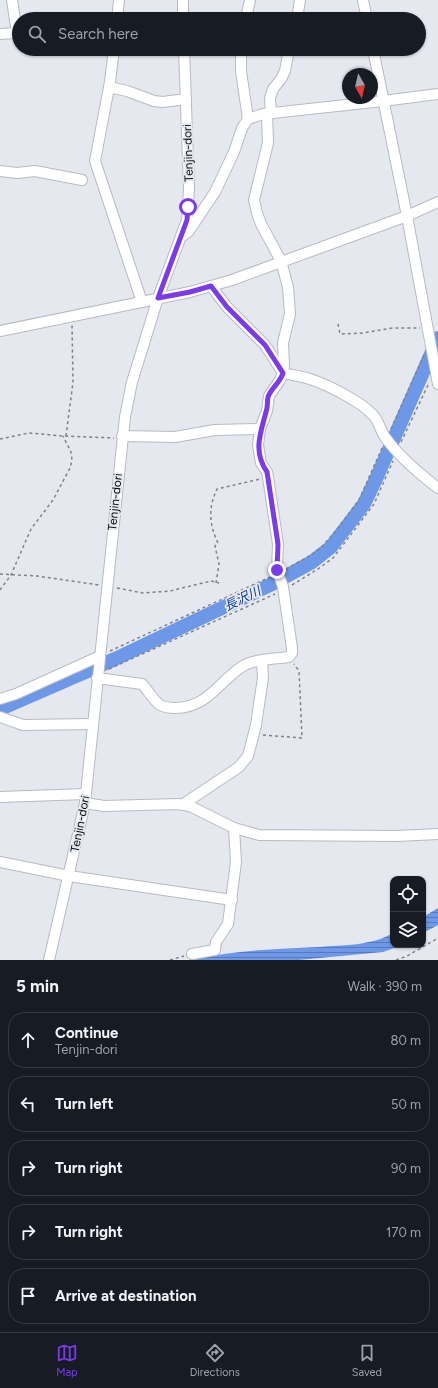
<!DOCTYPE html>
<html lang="en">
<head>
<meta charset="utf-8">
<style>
	body { margin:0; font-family:Figtree,"Noto Sans JP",sans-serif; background:#20242c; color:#f1f3f6 }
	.controls { position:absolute; right:12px; bottom:12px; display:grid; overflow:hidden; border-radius:8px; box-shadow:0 1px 3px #0004 }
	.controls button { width:36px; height:36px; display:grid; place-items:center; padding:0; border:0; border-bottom:1px solid #363941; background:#171b24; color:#f1f3f6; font:20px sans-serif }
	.compass { position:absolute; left:342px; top:68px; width:36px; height:36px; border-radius:50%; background:#171b24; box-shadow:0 1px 3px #0004; rotate:172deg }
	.stop { position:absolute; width:12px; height:12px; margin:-9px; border:3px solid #7c3aed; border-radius:50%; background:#fff }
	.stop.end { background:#7c3aed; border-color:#fff; box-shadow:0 1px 4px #0008 }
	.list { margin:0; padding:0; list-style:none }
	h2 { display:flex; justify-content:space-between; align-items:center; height:52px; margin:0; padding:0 16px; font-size:17px }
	h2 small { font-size:13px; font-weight:400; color:#9ea1a6 }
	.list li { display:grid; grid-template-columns:26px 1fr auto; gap:12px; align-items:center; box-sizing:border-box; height:56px; margin:0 8px 8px; padding:0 8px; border:1px solid #363941; border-radius:16px }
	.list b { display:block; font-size:15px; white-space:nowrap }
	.list p { margin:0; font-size:13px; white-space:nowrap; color:#9ea1a6 }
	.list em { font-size:13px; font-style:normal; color:#9ea1a6 }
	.icon { flex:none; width:22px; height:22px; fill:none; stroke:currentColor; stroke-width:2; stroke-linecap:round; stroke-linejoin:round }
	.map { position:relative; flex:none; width:438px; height:960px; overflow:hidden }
	.search { position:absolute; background:#171b24; box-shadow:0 1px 3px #0004; left:12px; right:12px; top:12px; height:44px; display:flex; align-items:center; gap:10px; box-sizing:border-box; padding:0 14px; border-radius:22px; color:#9ea1a6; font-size:15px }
	.sheet { height:372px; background:#171b24 }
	nav { display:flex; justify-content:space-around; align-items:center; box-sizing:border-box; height:56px; border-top:1px solid #363941; background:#171b24; font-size:11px; color:#9ea1a6 }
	nav a { display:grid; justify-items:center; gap:2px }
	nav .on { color:#7c3aed }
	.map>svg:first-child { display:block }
	.water { fill:url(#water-rules) }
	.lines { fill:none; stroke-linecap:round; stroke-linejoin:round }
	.river { stroke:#6d98e8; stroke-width:14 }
	.minor-casing { stroke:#b7bbc1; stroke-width:12 }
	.path { stroke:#808287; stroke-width:1.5; stroke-dasharray:3 3; stroke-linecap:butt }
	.minor { stroke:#fff; stroke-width:10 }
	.route { stroke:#7c3aed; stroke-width:5 }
	.labels { text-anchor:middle; stroke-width:3.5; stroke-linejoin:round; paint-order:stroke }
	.street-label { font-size:12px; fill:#0a0c0e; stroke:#e5e8ef }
	.water-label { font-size:13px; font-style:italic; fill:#0f3e99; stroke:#e5e8ef }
</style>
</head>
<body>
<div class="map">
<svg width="438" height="960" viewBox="0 0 438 960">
	<defs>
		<pattern id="water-rules" width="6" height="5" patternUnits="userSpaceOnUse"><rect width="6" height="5" fill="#6d98e8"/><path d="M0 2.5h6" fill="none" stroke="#587aba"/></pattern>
	</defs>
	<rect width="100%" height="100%" fill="#e5e8ef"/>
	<g class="water">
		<polygon points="438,908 438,925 423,933 423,917"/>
		<path d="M393 933V945H403L383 952 299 960H193C233 950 277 949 318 947 343 945 371 946 393 933Z"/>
	</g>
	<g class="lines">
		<polyline class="river" points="0,709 115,659 270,585 312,562 331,547 364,504 376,479 438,338"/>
		<defs>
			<g id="minor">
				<polyline points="183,0 183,19"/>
				<polyline points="363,0 367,19"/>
				<polyline points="117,19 119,0"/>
				<polyline points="246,19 250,0"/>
				<polyline points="297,19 300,0"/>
				<polyline points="0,34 17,33 12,0"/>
				<polyline points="114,49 110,82 95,161 142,302"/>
				<polyline points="241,49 241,71 248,119"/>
				<polyline points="373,49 407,216 438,384"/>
				<polyline points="109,87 127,91 154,101 163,102 186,99"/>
				<polyline points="271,113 270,98 273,89 281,79 285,71 289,49"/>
				<polyline points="0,171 17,173 35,171 82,180"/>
				<polyline points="184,235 189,231 215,192 234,152 242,128 248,119 263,114 383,101 438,94"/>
				<path d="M211 286 227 307 265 345 283 373C291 375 301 376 310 379 328 385 360 401 373 415 379 421 380 430 385 437 397 454 421 475 438 488"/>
				<polyline points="0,331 190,292 232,280 407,216 438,202"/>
				<polyline points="122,436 175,437 215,430 260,429"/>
				<path d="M97 678 142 684C147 689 154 701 160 705 164 707 170 708 175 708 208 708 219 681 243 666 254 659 276 659 289 657L292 653V648L283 587 277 570 278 544 268 477 267 472 261 463 258 445 260 429 267 411 269 396 280 380 283 373 284 365 283 343 290 314 288 287 281 261 261 224 257 213 254 200 268 143 267 113"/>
				<polyline points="0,699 16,694 100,656"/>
				<polyline points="0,717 23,725 93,724"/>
				<polyline points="0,797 86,794"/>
				<polyline points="85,803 104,806 179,804 192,807 234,828 259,835 397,836 438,834"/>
				<polyline points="182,805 239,767 248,756 256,725 261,691 263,678 262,661"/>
				<polyline points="0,862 69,876 232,900"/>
				<polyline points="192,954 215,950 216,942 228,924 236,862 234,828"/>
				<polyline points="49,960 85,803 125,417 132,382 158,298 187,220 189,189 184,49"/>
			</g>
		</defs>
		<use href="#minor" class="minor-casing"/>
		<g class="path">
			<polyline points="338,324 340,334 363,333 393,328 420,328"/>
			<polyline points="391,429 424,355"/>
			<polyline points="66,436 73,382 72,324"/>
			<polyline points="0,439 29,433 63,436 114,438"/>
			<polyline points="401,442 429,383"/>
			<polyline points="286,569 306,558 321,548 338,528 359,500 382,448"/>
			<polyline points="0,574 37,576 99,585"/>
			<path d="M216 583 219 564 215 546 218 543C209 524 208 508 217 489L260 479"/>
			<polyline points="292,585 318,569 333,558 374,504 393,461"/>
			<polyline points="117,588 143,593 170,591 211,581 219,583"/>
			<polyline points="0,590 11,575 31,529 53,500 70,468 72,460 71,452 63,436"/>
			<polyline points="110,651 270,577"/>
			<polyline points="109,669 275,594"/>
			<polyline points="263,735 302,738 299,671 294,664"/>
			<polyline points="170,960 184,956"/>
			<polyline points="396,960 407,956 438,938"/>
		</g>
		<use href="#minor" class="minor"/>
	</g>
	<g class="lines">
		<path class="route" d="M188 207 187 220 158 298 190 292 211 286 227 307 265 345 283 373C280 383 271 388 268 397 267 402 268 407 266 412 260 435 253 451 267 472L278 544 277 570"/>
	</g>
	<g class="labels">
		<g class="street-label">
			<text transform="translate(188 153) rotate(-92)" y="4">Tenjin-dori</text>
			<text transform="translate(115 502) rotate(-84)" y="4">Tenjin-dori</text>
			<text transform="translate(80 824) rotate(-79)" y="4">Tenjin-dori</text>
		</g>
		<g class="water-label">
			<text transform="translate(242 598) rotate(-26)" y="5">長沢川</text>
		</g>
	</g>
</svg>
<div class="controls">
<button><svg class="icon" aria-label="locate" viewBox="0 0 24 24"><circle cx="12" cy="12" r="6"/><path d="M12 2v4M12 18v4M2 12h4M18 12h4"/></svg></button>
<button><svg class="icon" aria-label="layers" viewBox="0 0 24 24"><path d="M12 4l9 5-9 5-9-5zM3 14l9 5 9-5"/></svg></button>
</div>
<svg class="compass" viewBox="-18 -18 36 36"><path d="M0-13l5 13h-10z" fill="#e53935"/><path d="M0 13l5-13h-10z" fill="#9ea1a6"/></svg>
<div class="stop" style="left:188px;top:207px"></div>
<div class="stop end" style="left:277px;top:570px"></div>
<div class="search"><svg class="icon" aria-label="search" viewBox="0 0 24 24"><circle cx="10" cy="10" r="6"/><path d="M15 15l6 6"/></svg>Search here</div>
</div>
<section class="sheet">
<h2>5 min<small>Walk · 390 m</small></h2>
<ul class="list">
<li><svg class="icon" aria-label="ahead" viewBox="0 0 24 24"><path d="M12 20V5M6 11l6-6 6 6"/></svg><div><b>Continue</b><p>Tenjin-dori</p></div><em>80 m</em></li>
<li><svg class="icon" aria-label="left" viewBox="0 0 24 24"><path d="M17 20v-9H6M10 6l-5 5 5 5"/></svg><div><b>Turn left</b></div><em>50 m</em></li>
<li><svg class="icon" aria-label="right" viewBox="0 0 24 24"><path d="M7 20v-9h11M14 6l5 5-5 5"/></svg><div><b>Turn right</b></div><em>90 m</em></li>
<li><svg class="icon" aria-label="right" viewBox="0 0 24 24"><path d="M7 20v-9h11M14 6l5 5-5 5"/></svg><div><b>Turn right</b></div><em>170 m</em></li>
<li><svg class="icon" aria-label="arrive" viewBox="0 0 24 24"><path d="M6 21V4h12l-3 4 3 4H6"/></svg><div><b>Arrive at destination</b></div></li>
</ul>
</section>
<nav>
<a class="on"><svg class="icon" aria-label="map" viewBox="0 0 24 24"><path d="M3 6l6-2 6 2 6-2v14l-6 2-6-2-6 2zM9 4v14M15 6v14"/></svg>Map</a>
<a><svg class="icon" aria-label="directions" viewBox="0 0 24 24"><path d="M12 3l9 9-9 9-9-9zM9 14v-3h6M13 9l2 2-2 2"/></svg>Directions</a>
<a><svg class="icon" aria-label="saved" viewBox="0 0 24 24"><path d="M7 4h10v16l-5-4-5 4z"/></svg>Saved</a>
</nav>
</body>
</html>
